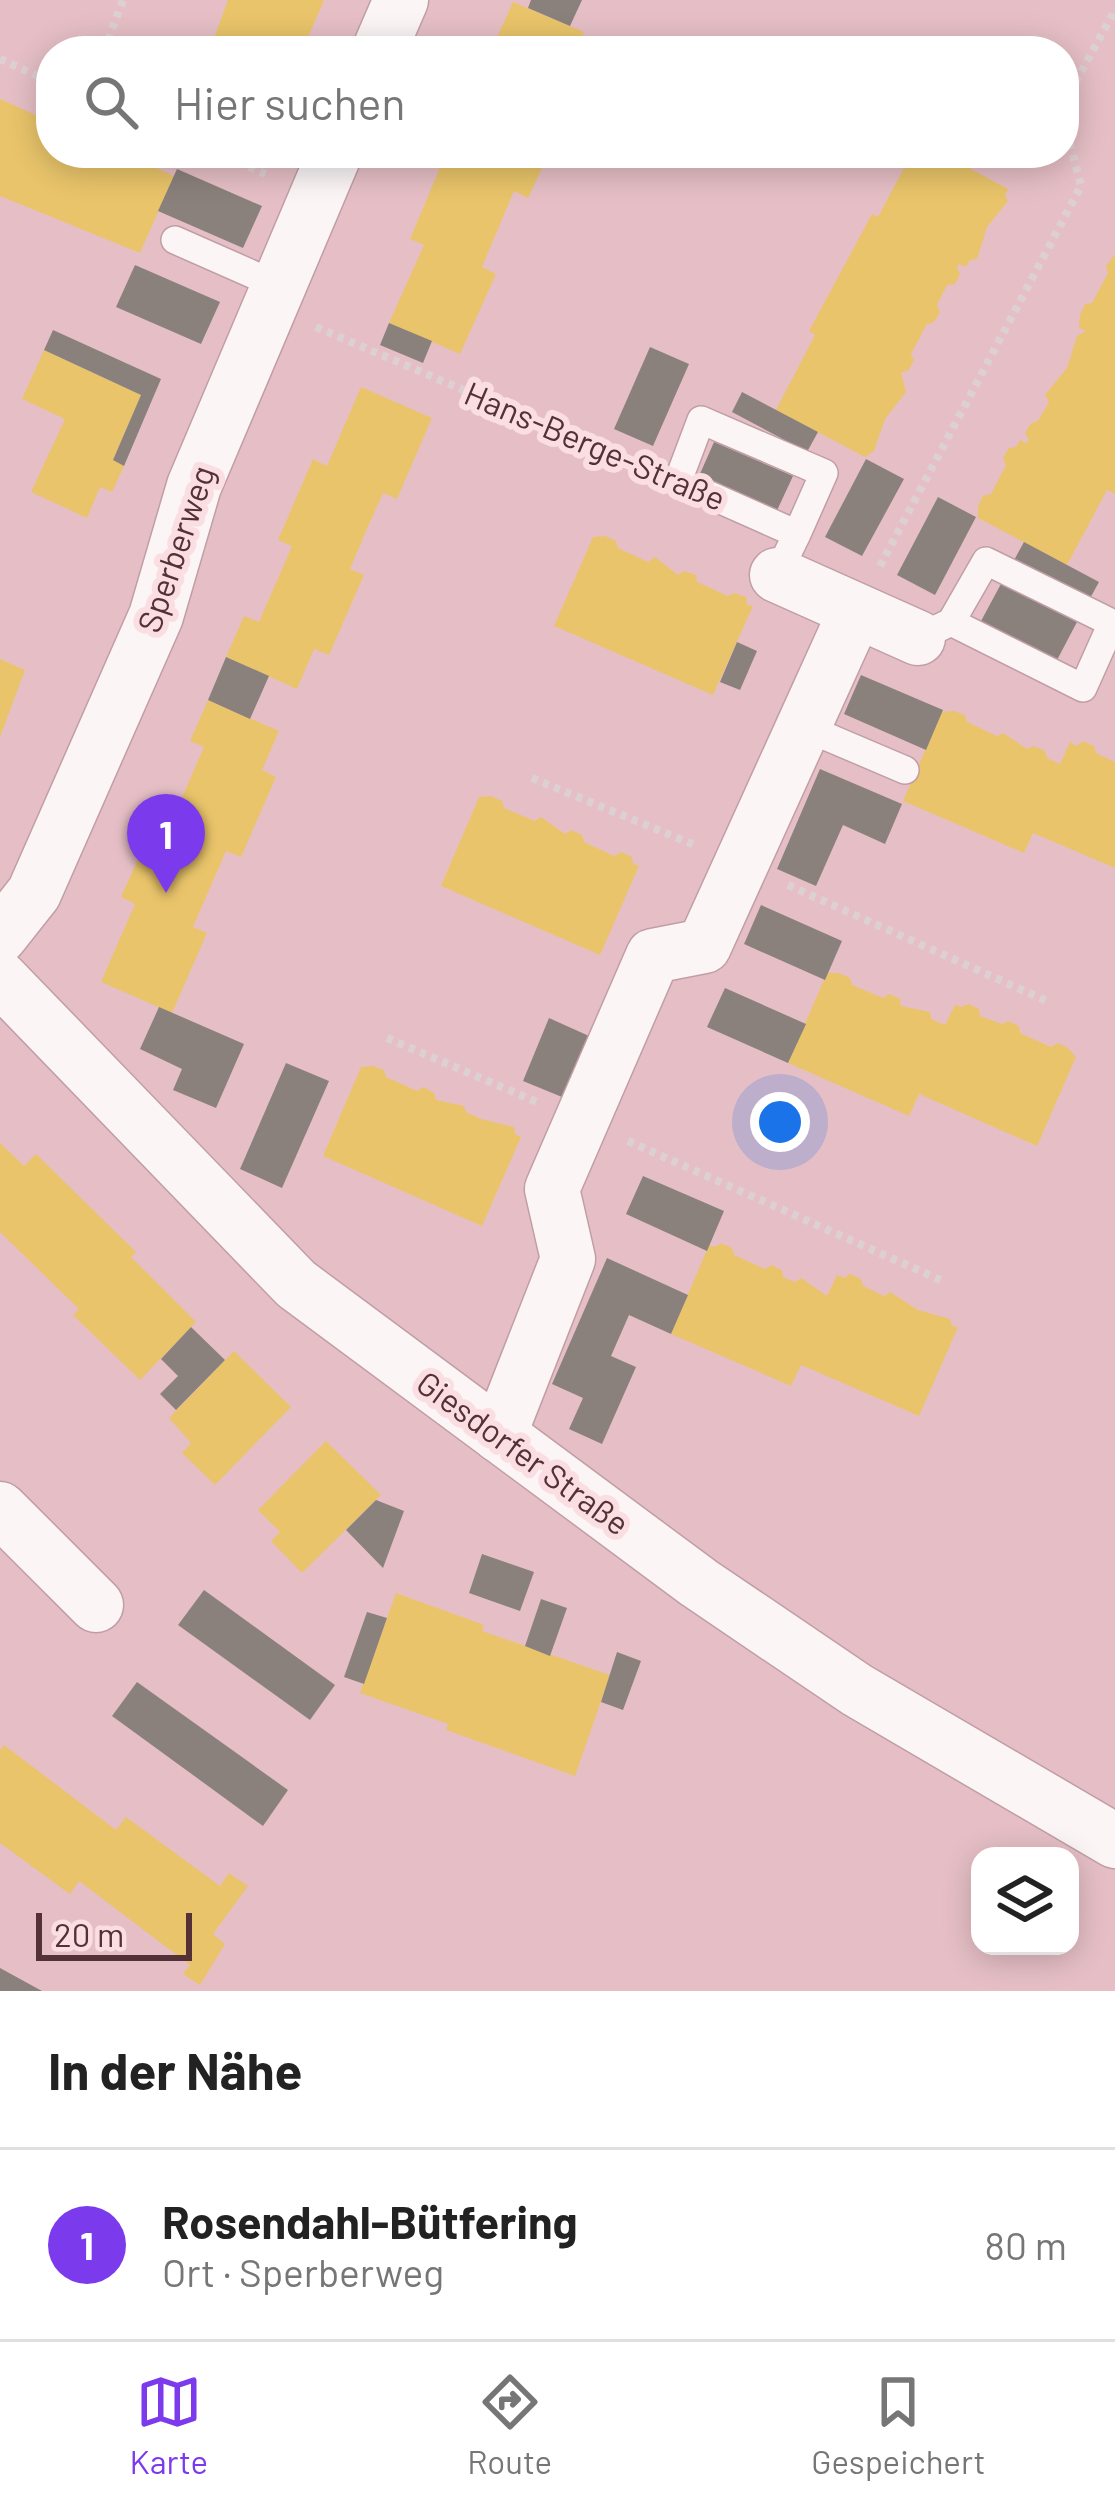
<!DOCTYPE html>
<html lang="de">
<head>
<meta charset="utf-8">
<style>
	body { margin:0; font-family:Barlow,sans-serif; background:#f2f2f2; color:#222 }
	.controls { position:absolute; right:36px; bottom:36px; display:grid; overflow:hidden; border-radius:24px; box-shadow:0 6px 30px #0003 }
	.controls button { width:108px; height:108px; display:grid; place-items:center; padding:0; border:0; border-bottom:3px solid #e0e0e0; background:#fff; color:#222; font:60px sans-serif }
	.scale { position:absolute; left:36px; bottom:30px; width:156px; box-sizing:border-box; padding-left:12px; border:6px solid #543037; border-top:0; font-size:33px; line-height:42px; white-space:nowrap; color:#543037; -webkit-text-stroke:9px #fadee2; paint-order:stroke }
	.you { position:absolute; left:780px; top:1122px; width:42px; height:42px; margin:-30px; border:9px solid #fff; border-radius:50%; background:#1a73e8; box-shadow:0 0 0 18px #1a73e833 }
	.badge { display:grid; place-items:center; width:78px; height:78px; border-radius:50%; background:#7c3aed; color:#fff; font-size:39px; font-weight:700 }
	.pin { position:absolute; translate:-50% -99px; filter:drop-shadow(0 3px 6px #0008) }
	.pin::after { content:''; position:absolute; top:63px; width:42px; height:36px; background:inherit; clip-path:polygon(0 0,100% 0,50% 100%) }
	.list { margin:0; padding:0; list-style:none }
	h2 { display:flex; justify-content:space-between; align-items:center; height:156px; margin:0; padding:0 48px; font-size:51px }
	h2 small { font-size:39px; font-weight:400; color:#767676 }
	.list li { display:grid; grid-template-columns:78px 1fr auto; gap:36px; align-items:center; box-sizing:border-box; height:192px; padding:0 48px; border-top:3px solid #e0e0e0 }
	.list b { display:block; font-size:45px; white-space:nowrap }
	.list p { margin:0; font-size:39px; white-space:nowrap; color:#767676 }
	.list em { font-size:39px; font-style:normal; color:#767676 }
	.icon { flex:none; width:66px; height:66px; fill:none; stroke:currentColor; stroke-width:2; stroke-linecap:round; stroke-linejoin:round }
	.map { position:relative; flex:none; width:1115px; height:1991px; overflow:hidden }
	.search { position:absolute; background:#fff; box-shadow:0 6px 30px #0003; left:36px; right:36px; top:36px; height:132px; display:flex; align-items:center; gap:30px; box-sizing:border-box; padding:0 42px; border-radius:48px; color:#767676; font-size:45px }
	.sheet { height:348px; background:#fff }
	nav { display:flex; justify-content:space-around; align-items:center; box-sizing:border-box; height:168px; border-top:3px solid #e0e0e0; background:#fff; font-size:33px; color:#767676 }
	nav a { display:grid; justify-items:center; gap:6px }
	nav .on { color:#7c3aed }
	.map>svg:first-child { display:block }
	.homes { fill:#e9c46a }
	.industry { fill:#8a817c }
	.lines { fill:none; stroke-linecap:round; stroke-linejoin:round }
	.service-casing { stroke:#c19ea5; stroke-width:30 }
	.minor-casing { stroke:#c19ea5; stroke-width:57 }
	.path { stroke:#ddd0d3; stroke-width:8; stroke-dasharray:6 6; stroke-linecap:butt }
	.service { stroke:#fbf5f6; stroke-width:27 }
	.minor { stroke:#fbf5f6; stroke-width:54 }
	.labels { text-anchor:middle; stroke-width:12; stroke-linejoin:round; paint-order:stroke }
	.street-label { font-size:33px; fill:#543037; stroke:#fadee2 }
</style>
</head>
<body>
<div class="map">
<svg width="1115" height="1991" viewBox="0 0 1115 1991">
	<rect width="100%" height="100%" fill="#e6bfc6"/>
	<g class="homes">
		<polygon points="228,0 324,0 302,51 206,51 212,37 214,38"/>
		<polygon points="513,2 584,32 576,51 491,51"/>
		<polygon points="0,99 51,122 51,153 123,153 174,176 140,253 0,196"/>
		<polygon points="464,153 549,153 528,198 514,191 482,267 496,274 460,354 389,323 424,245 410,239 444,158 459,164"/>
		<polygon points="912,153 941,153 1008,189 1005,195 1008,201 987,227 977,259 970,260 966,267 959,264 957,267 960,274 955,284 947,285 937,305 940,312 934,322 927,324 911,354 914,360 908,371 901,372 906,392 885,419 874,451 865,457 776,410 815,335 809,331 872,214 878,217"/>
		<polygon points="1115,254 1115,494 1107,490 1067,565 978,518 978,506 983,496 991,494 1006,465 1003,458 1009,448 1016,447 1020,440 1026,443 1029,440 1025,433 1031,423 1038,421 1049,402 1045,395 1067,368 1077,336 1086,331 1079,328 1080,315 1085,304 1092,303 1108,273 1106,266"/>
		<polygon points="44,350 141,395 113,460 124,466 112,492 100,487 87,518 31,492 65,419 22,399"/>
		<polygon points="361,387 432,418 397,499 383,493 366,531 350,569 364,575 329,655 314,649 297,689 226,657 244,616 259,622 292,546 278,540 313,459 327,466"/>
		<polygon points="605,536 616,541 618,548 648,562 655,557 678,575 684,571 696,575 697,582 728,596 734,593 746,597 747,605 753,606 713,695 554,626 593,537"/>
		<polygon points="0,659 25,670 0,737"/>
		<polygon points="208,700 279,731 262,770 276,777 241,857 226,851 193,927 207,933 172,1013 101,982 135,904 121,897 157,817 171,823 204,747 190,741"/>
		<polygon points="954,711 965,715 967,722 997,736 1003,733 1027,749 1033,746 1045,751 1047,758 1060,764 1070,742 1077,746 1083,741 1094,746 1096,753 1115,762 1115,868 1033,833 1024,853 903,801 942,712"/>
		<polygon points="491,796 502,801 504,808 535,821 541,817 565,834 571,830 582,835 584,842 614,856 621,852 632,857 633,864 639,866 600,955 441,886 479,797"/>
		<polygon points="827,973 839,973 850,978 852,985 883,998 889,994 900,999 901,1006 930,1012 931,1019 945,1025 955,1005 962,1007 968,1004 979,1009 980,1016 1002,1024 1008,1021 1019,1026 1020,1033 1051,1047 1058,1043 1068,1048 1076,1057 1037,1146 919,1094 909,1116 788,1063"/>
		<polygon points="373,1066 384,1070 386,1077 417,1091 423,1087 434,1093 436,1100 464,1106 466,1112 481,1119 514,1127 515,1134 521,1137 482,1226 323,1156 361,1067"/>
		<polygon points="0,1143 24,1166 36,1154 136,1252 131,1257 196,1322 140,1380 73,1315 79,1309 0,1232"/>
		<polygon points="721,1243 732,1248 734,1255 765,1269 771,1265 782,1270 783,1277 795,1282 801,1278 827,1296 837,1275 844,1278 850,1274 861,1279 863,1286 884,1296 890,1292 918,1310 950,1319 952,1326 958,1327 919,1416 801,1365 791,1386 671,1334 709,1245 715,1247"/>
		<polygon points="234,1351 291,1407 215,1485 182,1453 191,1443 169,1418"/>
		<polygon points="326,1441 381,1495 302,1573 271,1541 280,1532 258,1510"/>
		<polygon points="396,1593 484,1625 482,1631 610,1675 575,1776 446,1730 448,1724 360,1693"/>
		<polygon points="4,1745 116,1830 126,1817 220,1886 229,1873 248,1886 213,1934 225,1944 200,1985 183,1974 190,1965 79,1881 70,1894 0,1843 0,1750"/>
	</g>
	<g class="industry">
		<polygon points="531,0 582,0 570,26 528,8"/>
		<polygon points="177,169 262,206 243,248 158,211"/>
		<polygon points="135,265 220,302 201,344 116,307"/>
		<polygon points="389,323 432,341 423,363 380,345"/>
		<polygon points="53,330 161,379 124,466 113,460 141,395 44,350"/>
		<polygon points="650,347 689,364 653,446 614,429"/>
		<polygon points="742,392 818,432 807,452 732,412"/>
		<polygon points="714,442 793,476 774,517 696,483"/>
		<polygon points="866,459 904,479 862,556 825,537"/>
		<polygon points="938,497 976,517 935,595 897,575"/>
		<polygon points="1024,542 1099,582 1088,602 1013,562"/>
		<polygon points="1002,582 1077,622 1056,662 981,621"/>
		<polygon points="737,642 757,651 740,690 720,682"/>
		<polygon points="226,657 269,676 250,719 208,700"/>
		<polygon points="861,675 943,710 926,750 844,714"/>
		<polygon points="820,769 902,804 885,844 843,825 816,886 777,869"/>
		<polygon points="761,905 842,941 825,980 744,944"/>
		<polygon points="725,988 806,1024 788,1063 707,1027"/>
		<polygon points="159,1007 244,1044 216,1108 173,1090 182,1069 140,1049"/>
		<polygon points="549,1018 589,1036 562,1097 523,1081"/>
		<polygon points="286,1063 329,1081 282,1188 240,1169"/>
		<polygon points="643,1176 724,1211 707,1251 626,1214"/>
		<polygon points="607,1258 688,1295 671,1334 629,1315 611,1356 636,1367 602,1444 569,1429 583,1398 552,1384"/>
		<polygon points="191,1327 225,1360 176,1410 160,1394 178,1376 161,1359"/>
		<polygon points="376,1500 404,1511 383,1568 346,1530"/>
		<polygon points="482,1554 534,1572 520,1611 469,1593"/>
		<polygon points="204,1590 335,1685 310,1720 178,1625"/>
		<polygon points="541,1599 567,1608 550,1656 525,1646"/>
		<polygon points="367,1612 387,1618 364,1684 344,1677"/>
		<polygon points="617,1652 641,1661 623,1710 601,1702"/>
		<polygon points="137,1682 288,1790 263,1826 112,1716"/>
		<polygon points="0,1968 42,1991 0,1991"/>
	</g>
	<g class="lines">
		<defs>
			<g id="service">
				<polyline points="175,240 279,286"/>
				<polyline points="777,575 797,534 678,481 701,420 824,473 797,534"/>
				<polyline points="918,638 951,622 1083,688 1112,623 986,561 951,622"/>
				<polyline points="804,727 905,770"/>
			</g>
			<g id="minor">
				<polyline points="379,51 401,0"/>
				<polyline points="777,575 918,638"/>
				<polyline points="0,936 34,893 156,616 194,486 335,153"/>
				<polyline points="0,978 296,1284 699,1583 857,1690 1115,1841"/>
				<polyline points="499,1435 568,1259 552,1189 653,956 704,946 855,613"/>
				<polyline points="0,1509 96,1605"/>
			</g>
		</defs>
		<use href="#service" class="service-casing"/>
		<use href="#minor" class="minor-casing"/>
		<g class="path">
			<polyline points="104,51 123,0"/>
			<polyline points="0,59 51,82"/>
			<polyline points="1064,103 1115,10"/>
			<polyline points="216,153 271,176"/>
			<polyline points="316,327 644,467"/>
			<polyline points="880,566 1081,186 1064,121"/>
			<polyline points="532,778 697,846"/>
			<polyline points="788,885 1049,1002"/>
			<polyline points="387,1038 537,1102"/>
			<polyline points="628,1141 945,1282"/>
		</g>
		<use href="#service" class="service"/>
		<use href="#minor" class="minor"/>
	</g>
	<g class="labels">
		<g class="street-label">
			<text transform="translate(595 446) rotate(23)" y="12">Hans-Berge-Straße</text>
			<text transform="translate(176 549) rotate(-71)" y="12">Sperberweg</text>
			<text transform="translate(523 1453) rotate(36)" y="12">Giesdorfer Straße</text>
		</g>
	</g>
</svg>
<div class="controls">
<button><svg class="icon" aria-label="layers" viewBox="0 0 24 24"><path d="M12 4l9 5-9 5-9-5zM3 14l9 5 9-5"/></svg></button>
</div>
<div class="scale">20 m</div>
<div class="you"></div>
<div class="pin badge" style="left:166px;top:893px">1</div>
<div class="search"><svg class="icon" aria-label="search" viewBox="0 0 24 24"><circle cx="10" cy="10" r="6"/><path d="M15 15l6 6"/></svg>Hier suchen</div>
</div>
<section class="sheet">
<h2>In der Nähe<small></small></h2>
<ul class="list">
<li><span class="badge">1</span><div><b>Rosendahl-Bütfering</b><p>Ort · Sperberweg</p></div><em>80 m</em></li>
</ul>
</section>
<nav>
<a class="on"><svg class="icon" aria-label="map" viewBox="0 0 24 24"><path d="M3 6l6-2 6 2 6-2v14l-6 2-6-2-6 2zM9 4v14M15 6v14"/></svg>Karte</a>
<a><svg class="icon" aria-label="directions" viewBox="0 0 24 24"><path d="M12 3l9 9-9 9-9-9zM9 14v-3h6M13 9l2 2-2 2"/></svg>Route</a>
<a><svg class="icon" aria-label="saved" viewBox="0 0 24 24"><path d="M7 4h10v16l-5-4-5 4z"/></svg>Gespeichert</a>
</nav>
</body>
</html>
